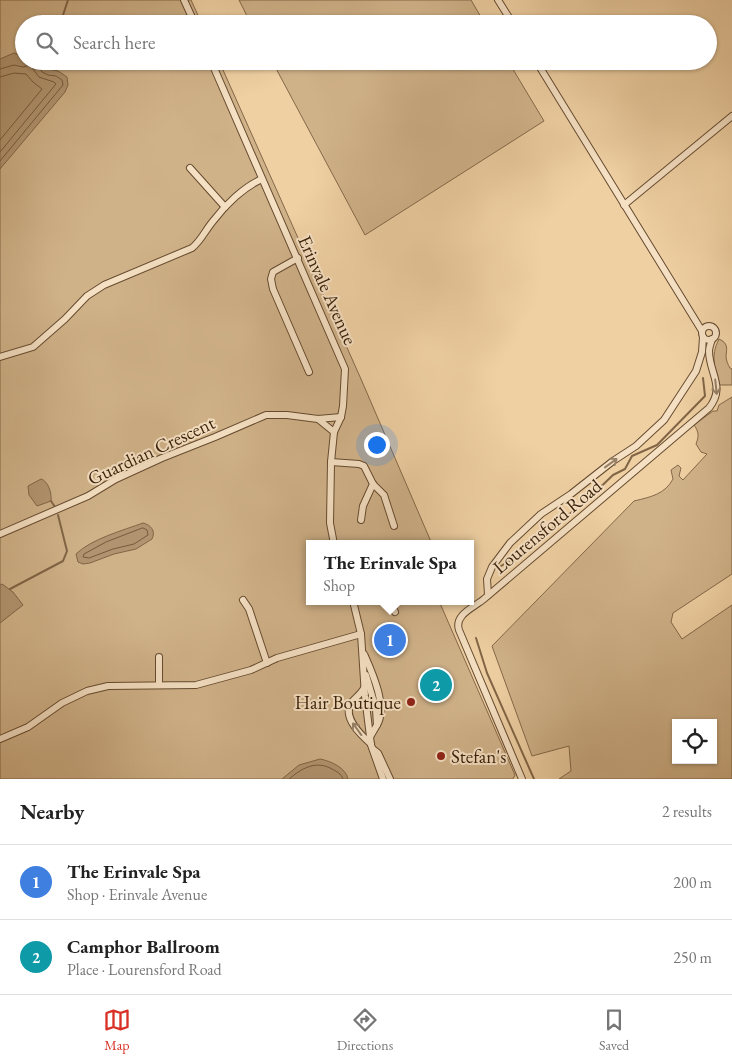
<!DOCTYPE html>
<html lang="en">
<head>
<meta charset="utf-8">
<style>
	body { margin:0; font-family:"EB Garamond",serif; background:#f6f6f6; color:#222 }
	.controls { position:absolute; right:15px; bottom:15px; display:grid; overflow:hidden; border-radius:0px; box-shadow:0 1px 4px #0004 }
	.controls button { width:45px; height:45px; display:grid; place-items:center; padding:0; border:0; border-bottom:1px solid #e0e0e0; background:#fff; color:#222; font:25px sans-serif }
	.you { position:absolute; left:376px; top:444px; width:18px; height:18px; margin:-12px; border:4px solid #fff; border-radius:50%; background:#1a73e8; box-shadow:0 0 0 8px #1a73e833 }
	.badge { display:grid; place-items:center; width:32px; height:32px; border-radius:50%; background:#d93025; color:#fff; font-size:16px; font-weight:700 }
	.pin { position:absolute; translate:-50% -50%; border:2px solid #fff; box-shadow:0 1px 5px #0006 }
	.popup { position:absolute; left:306px; top:540px; width:168px; height:65px; box-sizing:border-box; display:grid; place-content:center; border-radius:0px; background:#fff; filter:drop-shadow(0 1px 4px #0005); font-size:16px; white-space:nowrap; color:#767676 }
	.popup b { font-size:19px; color:#222 }
	.popup::after { content:''; position:absolute; left:50%; top:100%; margin-left:-10px; border:10px solid transparent; border-top-color:#fff }
	.list { margin:0; padding:0; list-style:none }
	h2 { display:flex; justify-content:space-between; align-items:center; height:65px; margin:0; padding:0 20px; font-size:21px }
	h2 small { font-size:16px; font-weight:400; color:#767676 }
	.list li { display:grid; grid-template-columns:32px 1fr auto; gap:15px; align-items:center; box-sizing:border-box; height:75px; padding:0 20px; border-top:1px solid #e0e0e0 }
	.list b { display:block; font-size:19px; white-space:nowrap }
	.list p { margin:0; font-size:16px; white-space:nowrap; color:#767676 }
	.list em { font-size:16px; font-style:normal; color:#767676 }
	.icon { flex:none; width:28px; height:28px; fill:none; stroke:currentColor; stroke-width:2; stroke-linecap:round; stroke-linejoin:round }
	.map { position:relative; flex:none; width:732px; height:779px; overflow:hidden }
	.search { position:absolute; background:#fff; box-shadow:0 1px 4px #0004; left:15px; right:15px; top:15px; height:55px; display:flex; align-items:center; gap:12px; box-sizing:border-box; padding:0 18px; border-radius:28px; color:#767676; font-size:19px }
	.sheet { height:215px; background:#fff }
	nav { display:flex; justify-content:space-around; align-items:center; box-sizing:border-box; height:70px; border-top:1px solid #e0e0e0; background:#fff; font-size:14px; color:#767676 }
	nav a { display:grid; justify-items:center; gap:2px }
	nav .on { color:#d93025 }
	.map>svg:first-child { display:block }
	.green { fill:#d0b289; stroke:#846849; fill-rule:evenodd }
	.water { fill:#b1946f; stroke:#816546 }
	.lines { fill:none; stroke-linecap:round; stroke-linejoin:round }
	.shore { stroke:#755a3c; stroke-width:1 }
	.stream { stroke:#816546; stroke-width:2 }
	.minor-casing { stroke:#664b30; stroke-width:8 }
	.minor { stroke:#f5e0c3; stroke-width:6 }
	.oneway { stroke:#978066 }
	.poi-dot { fill:#8f2418; stroke:#f5e0c3; stroke-width:2 }
	.labels { text-anchor:middle; stroke-width:4; stroke-linejoin:round; paint-order:stroke }
	.street-label { font-size:19px; fill:#391f09; stroke:#f5e0c3 }
	.poi-label { font-size:19px; fill:#391f09; stroke:#f5e0c3; text-anchor:end }
</style>
</head>
<body>
<div class="map">
<svg width="732" height="779" viewBox="0 0 732 779">
	<rect width="100%" height="100%" fill="#efd0a3"/>
	<filter id="stains"><feTurbulence type="fractalNoise" baseFrequency=".004" numOctaves="4"/><feColorMatrix values="0 0 0 0 .2 0 0 0 0 .09 0 0 0 0 .02 0 0 0 .5 -.17"/></filter>
	<radialGradient id="worn" r=".72"><stop offset=".6" stop-color="#630" stop-opacity="0"/><stop offset="1" stop-color="#630" stop-opacity=".3"/></radialGradient>
	<g class="green">
		<polygon points="0,0 191,0 202,24 24,24 24,61 219,61 361,379 432,544 310,544 310,601 439,601 515,775 513,779 0,779"/>
		<polygon points="239,0 471,0 485,24 251,24"/>
		<polygon points="272,61 508,61 544,121 365,235"/>
		<path d="M719 339C728 343 727 348 726 356 726 360 728 365 730 368L732 369V385H719C715 367 710 357 719 339Z"/>
		<path d="M732 397V574L673 613 671 622 682 639 732 605V779H559L571 771 569 746 532 756 492 646 634 501C651 497 665 494 673 479L671 470 678 465 681 468 679 476 683 480 707 454 701 452 696 444C699 436 699 432 694 425L713 411H717L719 405ZM676 723H713V760H676Z"/>
	</g>
	<g class="water">
		<polygon points="14,53 24,56 24,61 41,61 45,68 58,71 67,77 68,85 65,92 0,169 0,59"/>
		<path d="M41 479C48 481 52 493 51 501L37 506 29 495 28 486Z"/>
		<path d="M143 523C151 525 156 531 152 539L136 549 114 554 90 563 83 564 78 562 76 554C91 539 124 530 143 523Z"/>
		<polygon points="2,584 13,592 23,605 0,623 0,585"/>
		<path d="M320 759C331 761 346 768 348 779H282L299 765Z"/>
	</g>
	<g class="lines">
		<g class="shore">
			<polyline points="0,69 14,65 23,67 30,65 39,77 54,82 56,84 0,152"/>
			<polyline points="0,77 14,73 26,74 33,82 42,89 0,140"/>
			<polyline points="0,161 63,85 62,80 56,76 48,75 42,72 37,61"/>
			<polygon points="143,528 147,530 148,535 134,544 113,549 89,558 83,557 84,554 106,542"/>
			<path d="M289 779C302 768 316 760 332 769 337 772 341 773 343 779"/>
		</g>
		<g class="stream">
			<polyline points="64,24 63,15 68,0"/>
			<polyline points="51,501 55,507"/>
			<polyline points="501,566 524,552 559,522 585,502 613,475 625,469 632,456 657,445 705,396 703,378"/>
			<polyline points="10,589 63,561 67,551 58,515"/>
			<polyline points="476,638 487,673 534,779"/>
		</g>
		<defs>
			<g id="minor">
				<polyline points="184,0 195,24"/>
				<polyline points="498,0 513,24"/>
				<polyline points="211,61 345,369 343,406 341,417 334,432 331,462 330,523 334,544"/>
				<polyline points="536,61 702,331"/>
				<polyline points="190,168 225,207"/>
				<polyline points="624,205 732,116"/>
				<polyline points="298,258 273,272 271,279 273,289 309,372"/>
				<circle cx="709" cy="333" r="7"/>
				<path d="M0 357 33 347 65 319 87 296 104 285 192 248C201 241 206 229 214 220 226 204 244 187 262 179"/>
				<polyline points="318,419 334,432"/>
				<polyline points="331,462 359,464 364,466 373,484 384,495 394,526"/>
				<polyline points="361,520 363,506 373,484"/>
				<polyline points="0,534 88,496 116,479 162,458 215,437 266,415 287,415 318,419 341,417"/>
				<polyline points="488,595 487,579 492,567 510,543 541,514 571,494 613,461 636,446 664,420 696,371 702,352 703,337"/>
				<polyline points="243,600 249,609 267,663"/>
				<polyline points="353,601 361,634 365,696 371,745 383,779"/>
				<polyline points="389,601 395,612"/>
				<path d="M364 654C372 672 388 707 377 725"/>
				<polyline points="159,657 159,685"/>
				<polyline points="366,675 376,709 377,725 370,737"/>
				<path d="M364 688C361 694 355 698 351 703 342 718 362 736 371 744"/>
				<polyline points="0,739 28,727 62,703 87,691 108,686 196,685 251,670 277,658 361,634"/>
				<polyline points="373,749 378,753 390,779"/>
				<path d="M522 779 459 630C454 615 473 608 484 599L709 408C726 387 709 373 709 351 709 347 711 343 712 339"/>
			</g>
		</defs>
		<use href="#minor" class="minor-casing"/>
		<use href="#minor" class="minor"/>
	</g>
	<defs><path id="oneway-shaft" d="M-6 0H5M1.5-3L5.5 0L1.5 3" fill="none" stroke-width="1.6" stroke-linecap="round" stroke-linejoin="round" transform="scale(1.25)"/></defs>
	<g class="oneway">
		<use href="#oneway-shaft" transform="translate(716 387) rotate(84)"/>
		<use href="#oneway-shaft" transform="translate(611 463) rotate(-36)"/>
		<use href="#oneway-shaft" transform="translate(357 729) rotate(-126)"/>
	</g>
	<g class="poi-dot">
		<circle cx="411" cy="702" r="5"/>
		<circle cx="441" cy="756" r="5"/>
	</g>
	<g class="labels">
		<g class="street-label">
			<text transform="translate(328 290) rotate(66)" y="7">Erinvale Avenue</text>
			<text transform="translate(151 450) rotate(-25)" y="7">Guardian Crescent</text>
			<text transform="translate(547 526) rotate(-40)" y="7">Lourensford Road</text>
		</g>
		<g class="poi-label">
			<text x="401" y="709">Hair Boutique</text>
			<text x="451" y="763" text-anchor="start">Stefan's</text>
		</g>
	</g>
	<rect width="100%" height="100%" filter="url(#stains)"/>
	<rect width="100%" height="100%" fill="url(#worn)"/>
</svg>
<div class="controls">
<button><svg class="icon" aria-label="locate" viewBox="0 0 24 24"><circle cx="12" cy="12" r="6"/><path d="M12 2v4M12 18v4M2 12h4M18 12h4"/></svg></button>
</div>
<div class="you"></div>
<div class="pin badge" style="left:390px;top:640px;background:#3f7fe0">1</div>
<div class="popup"><b>The Erinvale Spa</b>Shop</div>
<div class="pin badge" style="left:436px;top:685px;background:#0f9aa8">2</div>
<div class="search"><svg class="icon" aria-label="search" viewBox="0 0 24 24"><circle cx="10" cy="10" r="6"/><path d="M15 15l6 6"/></svg>Search here</div>
</div>
<section class="sheet">
<h2>Nearby<small>2 results</small></h2>
<ul class="list">
<li><span class="badge" style="background:#3f7fe0">1</span><div><b>The Erinvale Spa</b><p>Shop · Erinvale Avenue</p></div><em>200 m</em></li>
<li><span class="badge" style="background:#0f9aa8">2</span><div><b>Camphor Ballroom</b><p>Place · Lourensford Road</p></div><em>250 m</em></li>
</ul>
</section>
<nav>
<a class="on"><svg class="icon" aria-label="map" viewBox="0 0 24 24"><path d="M3 6l6-2 6 2 6-2v14l-6 2-6-2-6 2zM9 4v14M15 6v14"/></svg>Map</a>
<a><svg class="icon" aria-label="directions" viewBox="0 0 24 24"><path d="M12 3l9 9-9 9-9-9zM9 14v-3h6M13 9l2 2-2 2"/></svg>Directions</a>
<a><svg class="icon" aria-label="saved" viewBox="0 0 24 24"><path d="M7 4h10v16l-5-4-5 4z"/></svg>Saved</a>
</nav>
</body>
</html>
